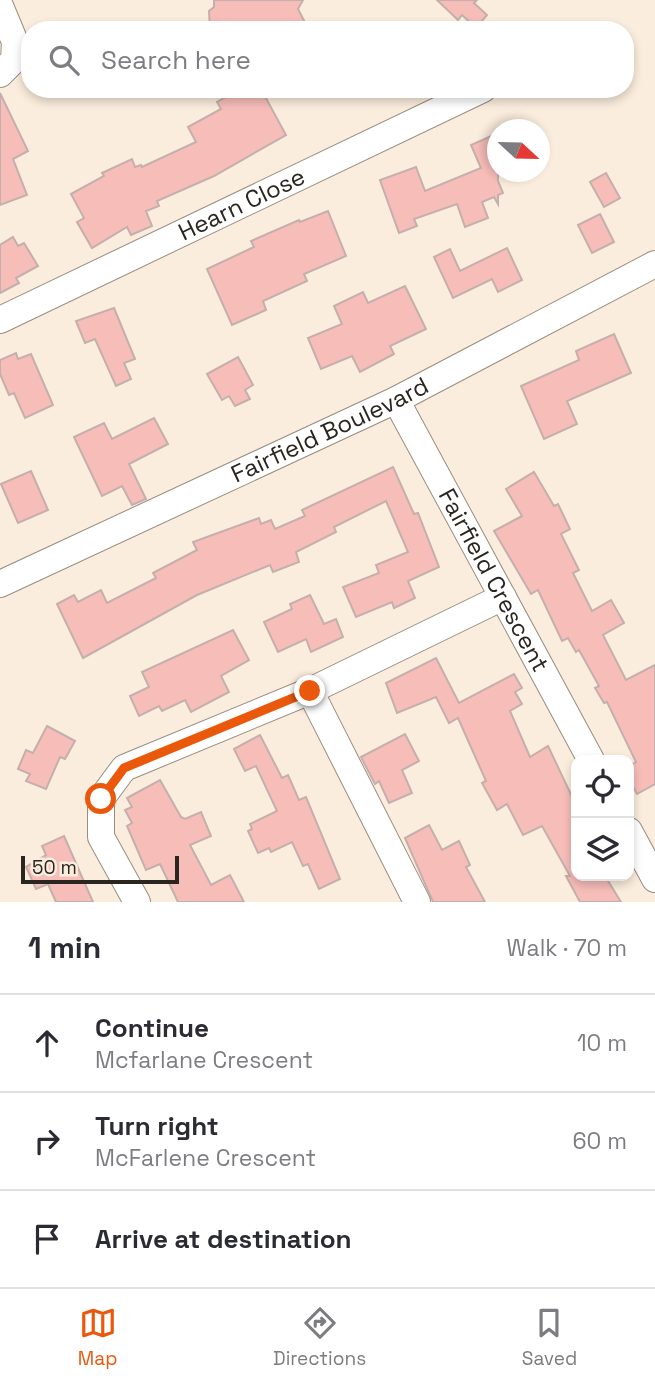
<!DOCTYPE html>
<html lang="en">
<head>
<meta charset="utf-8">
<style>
	body { margin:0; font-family:"Space Grotesk",sans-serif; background:#f2f2f3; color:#2b2b33 }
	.controls { position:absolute; right:21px; bottom:21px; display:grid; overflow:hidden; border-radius:14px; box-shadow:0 4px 10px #0003 }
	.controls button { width:63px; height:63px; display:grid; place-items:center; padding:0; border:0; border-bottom:2px solid #e1e1e2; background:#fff; color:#2b2b33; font:35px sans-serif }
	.compass { position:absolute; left:487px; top:119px; width:63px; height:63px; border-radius:50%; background:#fff; box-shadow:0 4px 10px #0003; rotate:112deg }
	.scale { position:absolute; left:21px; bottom:18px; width:158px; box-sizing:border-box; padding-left:7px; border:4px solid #2a251f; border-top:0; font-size:19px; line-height:24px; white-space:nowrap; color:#2a251f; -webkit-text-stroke:5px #fbeddd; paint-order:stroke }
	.stop { position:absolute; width:21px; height:21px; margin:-16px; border:5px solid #ea580c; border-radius:50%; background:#fff }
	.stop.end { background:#ea580c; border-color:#fff; box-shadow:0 2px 7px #0008 }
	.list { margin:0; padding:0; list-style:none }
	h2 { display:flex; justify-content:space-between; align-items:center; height:91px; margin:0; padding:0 28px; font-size:30px }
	h2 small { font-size:23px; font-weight:400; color:#7c7c81 }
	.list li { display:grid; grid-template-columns:46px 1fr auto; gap:21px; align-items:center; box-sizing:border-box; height:98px; padding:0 28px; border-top:2px solid #e1e1e2 }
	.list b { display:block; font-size:26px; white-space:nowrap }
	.list p { margin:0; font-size:23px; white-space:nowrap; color:#7c7c81 }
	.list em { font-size:23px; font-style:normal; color:#7c7c81 }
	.icon { flex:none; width:38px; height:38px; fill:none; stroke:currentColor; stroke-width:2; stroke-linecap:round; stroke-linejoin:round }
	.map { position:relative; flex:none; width:655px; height:902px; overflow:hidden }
	.search { position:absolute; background:#fff; box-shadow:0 4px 10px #0003; left:21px; right:21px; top:21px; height:77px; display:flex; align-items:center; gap:18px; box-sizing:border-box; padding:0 24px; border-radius:28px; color:#7c7c81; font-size:26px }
	.sheet { height:385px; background:#fff }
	nav { display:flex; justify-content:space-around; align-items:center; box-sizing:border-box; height:98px; border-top:2px solid #e1e1e2; background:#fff; font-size:19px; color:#7c7c81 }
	nav a { display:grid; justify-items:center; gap:4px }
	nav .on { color:#ea580c }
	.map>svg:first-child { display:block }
	.building { fill:#f7bdb9; stroke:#c5afad; stroke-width:2 }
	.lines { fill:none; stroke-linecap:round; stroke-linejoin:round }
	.minor-casing { stroke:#998d7e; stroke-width:28 }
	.minor { stroke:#fff; stroke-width:26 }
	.route { stroke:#ea580c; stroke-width:9 }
	.labels { text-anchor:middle; stroke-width:6; stroke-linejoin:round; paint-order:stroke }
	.street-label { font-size:24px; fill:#2a251f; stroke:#fbeddd }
</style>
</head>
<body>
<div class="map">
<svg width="655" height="902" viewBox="0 0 655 902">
	<rect width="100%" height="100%" fill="#fbeddd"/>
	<g class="building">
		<polygon points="214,0 303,0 298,9 309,30 210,30 209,11 214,7"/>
		<polygon points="437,0 477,0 474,3 487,15 476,28 462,15 458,20"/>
		<polygon points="240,89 261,89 286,135 214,176 157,201 159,206 146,211 152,226 131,235 127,227 92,248 77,222 84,218 71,194 104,176 102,173 132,159 135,167 141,165 142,167 196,142 188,127 221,109 217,102"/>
		<polygon points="0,93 28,151 13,159 27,195 0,205"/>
		<polygon points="498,133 498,181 503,193 498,195 498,204 494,197 482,202 488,218 465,227 457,204 414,219 417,226 399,233 380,180 416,167 425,191 481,168 471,145"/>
		<polygon points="606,173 620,198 604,207 590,182"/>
		<polygon points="328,211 346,256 304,274 307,281 263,301 266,310 232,325 207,269 254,247 251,241 299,220 300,222"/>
		<polygon points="600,214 614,242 592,253 578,225"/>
		<polygon points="13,237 18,246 24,243 38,266 16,278 19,283 0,293 0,245"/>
		<polygon points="507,248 522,280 498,292 492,279 453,298 434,257 450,249 460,271"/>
		<polygon points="405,286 426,329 390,346 394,354 360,372 352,356 321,369 308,338 342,324 334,306 363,292 368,303"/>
		<polygon points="114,308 135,359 124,363 131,379 116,386 95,339 85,343 76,321"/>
		<polygon points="614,334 631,373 567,401 577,424 544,439 521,386 579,360 576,351"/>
		<polygon points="16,353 18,359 31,354 53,405 25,418 14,393 9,395 0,374 0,360"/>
		<polygon points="238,357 253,385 245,390 250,399 235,406 229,396 222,400 207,374"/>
		<polygon points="154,418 168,444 129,464 146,499 132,505 122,486 102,496 74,437 104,423 112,439"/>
		<polygon points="393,467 414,514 418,513 439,567 408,581 415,598 394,608 392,602 356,617 343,587 379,573 376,565 408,552 386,501 334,527 336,532 296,552 299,562 273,572 270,565 197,595 83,658 57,604 74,595 78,602 101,590 107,603 156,578 153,573 197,550 193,542 259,518 261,524 271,520 275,529 305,516 302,510"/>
		<polygon points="31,471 48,510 18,523 1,484"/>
		<polygon points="534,472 554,506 558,504 570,529 561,534 579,570 573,573 592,611 611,600 624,623 603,635 626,680 655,665 655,784 637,794 629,779 629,766 636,762 607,702 604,703 595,688 599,686 579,650 576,652 568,638 562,641 538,590 531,594 494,531 522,516 506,489"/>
		<polygon points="310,595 324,624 336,619 343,637 311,652 306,639 278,652 264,622 292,609 290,604"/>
		<polygon points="233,630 249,660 221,676 229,692 191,712 185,700 162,711 159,706 139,716 130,696 149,687 142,672"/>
		<polygon points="436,658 459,703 514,674 522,688 515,692 522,704 510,711 530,757 548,746 576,805 576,876 605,876 621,902 580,902 566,876 570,876 542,826 523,835 507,804 497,810 482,783 486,781 458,718 449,723 436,697 397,713 386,683"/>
		<polygon points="47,726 75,741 65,759 60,757 46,789 26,781 30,774 18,769 26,750 33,753"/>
		<polygon points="405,734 419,761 402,770 412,793 389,803 379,781 375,784 361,757"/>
		<polygon points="260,735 282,778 288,775 299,800 306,797 340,879 319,889 308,864 303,866 292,842 271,852 269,848 258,853 248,831 252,829 250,824 277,811 256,766 245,771 234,749"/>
		<polygon points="160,780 181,817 185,819 201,812 211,836 190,845 211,885 230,875 244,902 178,902 160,864 146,870 127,826 132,823 125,810 132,807 127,798"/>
		<polygon points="429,825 442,850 459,841 470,865 466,867 485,902 433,902 405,838"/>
		<polygon points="64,836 93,902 56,902 48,884 36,889 26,867 46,855 42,846"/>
	</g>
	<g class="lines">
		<defs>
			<g id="minor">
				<polyline points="0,6 15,42 14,60 0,74"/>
				<path id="s1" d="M0 320 483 89"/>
				<path id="s2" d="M396 400 591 760"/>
				<path id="s3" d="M0 584 396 400 655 264"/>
				<polyline points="310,691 417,902"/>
				<polyline points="629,831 655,879"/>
				<polyline points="137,902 101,837 101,799 124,768 310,691 503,597"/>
			</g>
		</defs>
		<use href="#minor" class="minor-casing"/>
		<use href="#minor" class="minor"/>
	</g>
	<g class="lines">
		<polyline class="route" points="101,799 124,768 310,691"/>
	</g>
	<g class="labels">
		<g class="street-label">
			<text dy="8" stroke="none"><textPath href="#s1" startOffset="268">Hearn Close</textPath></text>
			<text dy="8" stroke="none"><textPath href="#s3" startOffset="364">Fairfield Boulevard</textPath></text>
			<text dy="8" stroke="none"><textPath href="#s2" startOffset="205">Fairfield Crescent</textPath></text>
		</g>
	</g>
</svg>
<div class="controls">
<button><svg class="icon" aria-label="locate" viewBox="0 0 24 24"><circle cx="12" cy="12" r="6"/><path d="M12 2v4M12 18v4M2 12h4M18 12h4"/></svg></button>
<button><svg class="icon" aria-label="layers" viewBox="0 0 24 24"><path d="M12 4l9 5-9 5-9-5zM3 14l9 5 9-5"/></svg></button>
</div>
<svg class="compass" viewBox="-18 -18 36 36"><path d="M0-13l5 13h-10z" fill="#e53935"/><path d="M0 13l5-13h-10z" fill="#7c7c81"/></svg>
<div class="scale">50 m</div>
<div class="stop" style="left:101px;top:799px"></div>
<div class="stop end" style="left:310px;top:691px"></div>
<div class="search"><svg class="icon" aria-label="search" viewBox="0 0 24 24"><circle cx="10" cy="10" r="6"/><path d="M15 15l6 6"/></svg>Search here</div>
</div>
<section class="sheet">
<h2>1 min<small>Walk · 70 m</small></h2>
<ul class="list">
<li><svg class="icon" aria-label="ahead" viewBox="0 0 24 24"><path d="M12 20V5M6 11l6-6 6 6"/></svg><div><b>Continue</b><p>Mcfarlane Crescent</p></div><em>10 m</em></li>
<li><svg class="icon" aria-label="right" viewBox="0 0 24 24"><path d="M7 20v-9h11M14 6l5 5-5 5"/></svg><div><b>Turn right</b><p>McFarlene Crescent</p></div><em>60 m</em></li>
<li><svg class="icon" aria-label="arrive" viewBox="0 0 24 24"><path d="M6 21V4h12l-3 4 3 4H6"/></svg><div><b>Arrive at destination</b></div></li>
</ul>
</section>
<nav>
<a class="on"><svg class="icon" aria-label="map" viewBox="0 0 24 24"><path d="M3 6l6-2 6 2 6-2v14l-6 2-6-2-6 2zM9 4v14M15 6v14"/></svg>Map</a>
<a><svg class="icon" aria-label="directions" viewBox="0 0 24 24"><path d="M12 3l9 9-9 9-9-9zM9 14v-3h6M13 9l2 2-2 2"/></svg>Directions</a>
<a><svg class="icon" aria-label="saved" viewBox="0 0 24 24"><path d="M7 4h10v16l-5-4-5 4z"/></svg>Saved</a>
</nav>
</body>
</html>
